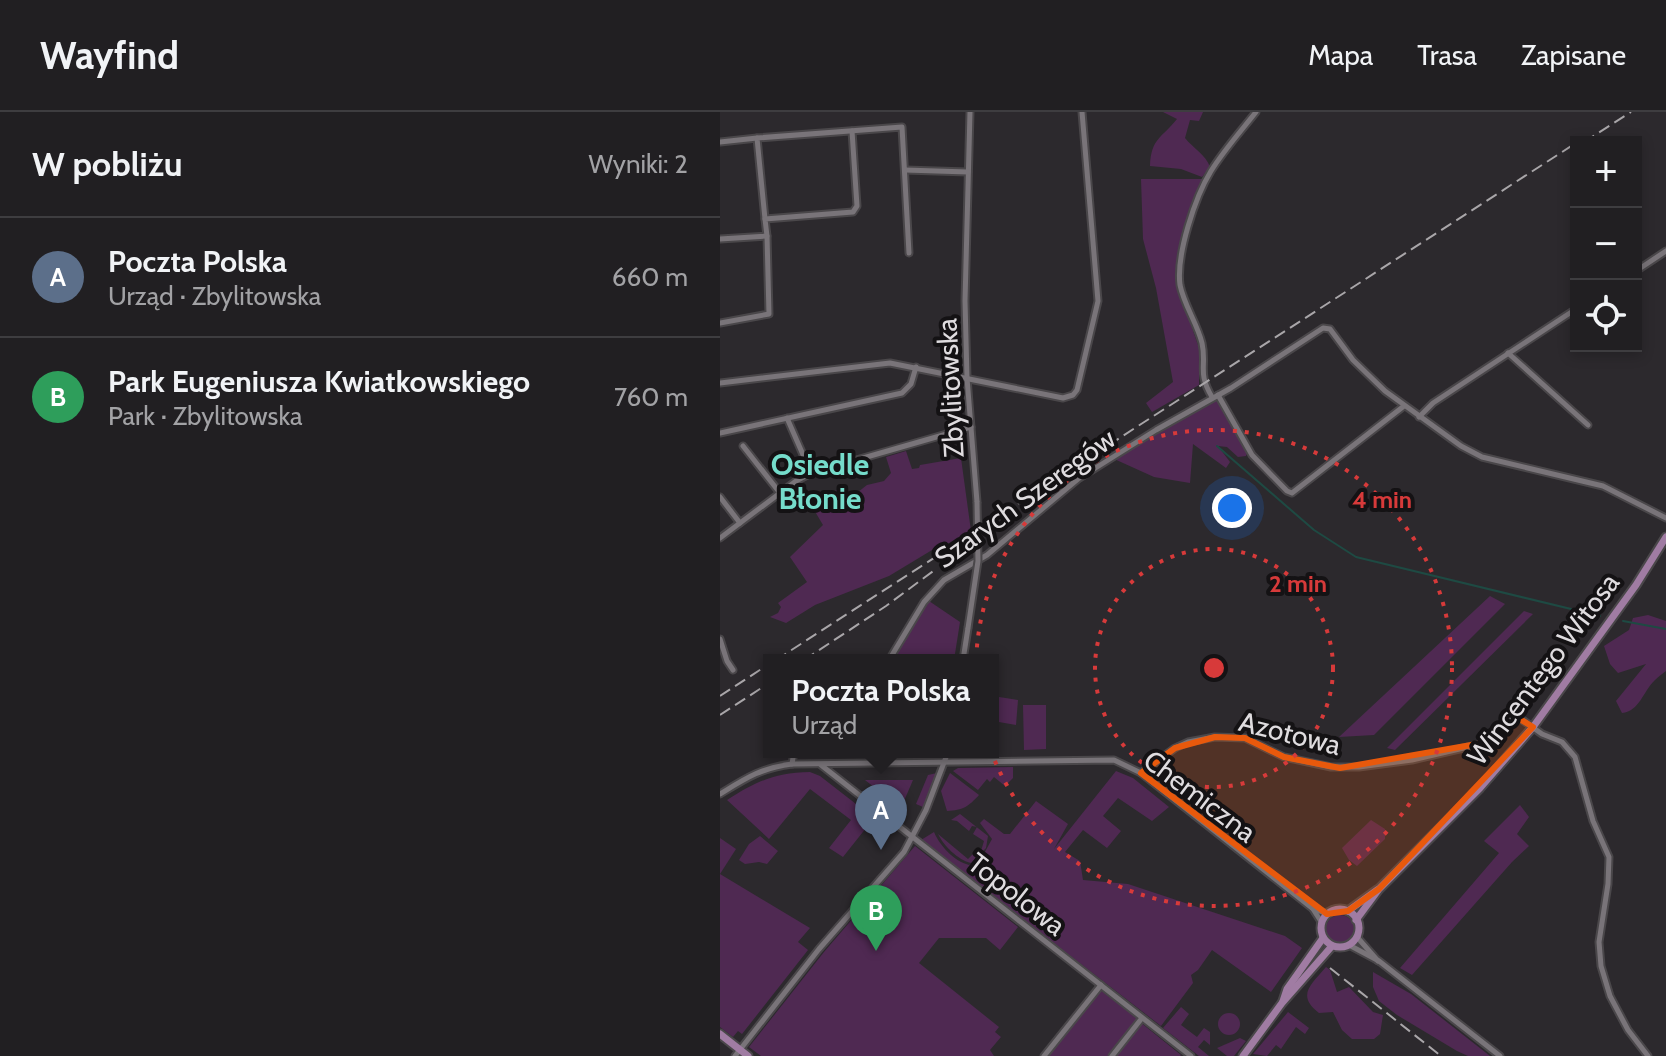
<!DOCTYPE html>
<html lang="pl">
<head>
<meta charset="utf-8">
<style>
	body { margin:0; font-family:Cabin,sans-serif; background:#29272a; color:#f1f3f6 }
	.controls { position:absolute; right:24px; top:24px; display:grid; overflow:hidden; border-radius:0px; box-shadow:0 4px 12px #0003 }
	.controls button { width:72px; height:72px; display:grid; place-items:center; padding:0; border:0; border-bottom:2px solid #3e3d40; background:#211f22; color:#f1f3f6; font:40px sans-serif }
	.you { position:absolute; left:512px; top:396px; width:28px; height:28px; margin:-20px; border:6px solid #fff; border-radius:50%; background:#1a73e8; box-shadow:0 0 0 12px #1a73e833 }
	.badge { display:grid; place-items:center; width:52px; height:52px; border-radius:50%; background:#5bcebc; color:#fff; font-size:26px; font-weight:700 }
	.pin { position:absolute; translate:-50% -66px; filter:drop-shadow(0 2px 4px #0008) }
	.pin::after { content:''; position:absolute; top:42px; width:28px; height:24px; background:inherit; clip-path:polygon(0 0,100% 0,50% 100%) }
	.popup { position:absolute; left:43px; top:542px; width:236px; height:104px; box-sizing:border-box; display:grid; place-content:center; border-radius:0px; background:#211f22; filter:drop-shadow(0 2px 6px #0005); font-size:26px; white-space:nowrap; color:#a2a2a5 }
	.popup b { font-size:30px; color:#f1f3f6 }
	.popup::after { content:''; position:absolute; left:50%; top:100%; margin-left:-16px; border:16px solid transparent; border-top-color:#211f22 }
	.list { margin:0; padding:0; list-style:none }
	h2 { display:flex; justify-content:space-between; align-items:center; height:104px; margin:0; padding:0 32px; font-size:34px }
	h2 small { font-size:26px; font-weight:400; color:#a2a2a5 }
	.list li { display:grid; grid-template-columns:52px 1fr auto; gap:24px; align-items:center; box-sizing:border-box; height:120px; padding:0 32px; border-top:2px solid #3e3d40 }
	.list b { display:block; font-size:30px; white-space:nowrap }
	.list p { margin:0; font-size:26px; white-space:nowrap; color:#a2a2a5 }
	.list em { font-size:26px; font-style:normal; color:#a2a2a5 }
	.icon { flex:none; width:44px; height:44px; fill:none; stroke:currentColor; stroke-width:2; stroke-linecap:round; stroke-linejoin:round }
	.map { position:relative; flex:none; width:946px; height:944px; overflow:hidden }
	header { display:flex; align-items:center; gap:48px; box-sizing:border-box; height:112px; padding:0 40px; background:#211f22; border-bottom:2px solid #3e3d40 }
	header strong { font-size:38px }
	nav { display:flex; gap:44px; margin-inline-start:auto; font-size:28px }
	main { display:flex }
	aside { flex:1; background:#211f22 }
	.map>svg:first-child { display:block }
	.green { fill:#4f2952 }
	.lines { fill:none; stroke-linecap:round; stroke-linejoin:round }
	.stream { stroke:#1e4a43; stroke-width:2 }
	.minor-casing { stroke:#4a474a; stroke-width:9 }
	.major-casing { stroke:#4a474a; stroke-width:11 }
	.minor { stroke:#797479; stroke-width:5 }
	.major { stroke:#a07ca3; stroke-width:7 }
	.rail { stroke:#a9a6a9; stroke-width:2; stroke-dasharray:12 6; stroke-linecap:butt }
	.minor-bridge-casing { stroke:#4a474a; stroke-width:9; stroke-linecap:butt }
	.minor-bridge { stroke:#797479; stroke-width:5 }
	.marked { fill:#e8590c; fill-opacity:0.2; stroke:#e8590c; stroke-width:6; stroke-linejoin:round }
	.ring { fill:none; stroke:#d73a3a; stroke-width:4; stroke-dasharray:4 8 }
	.labels { text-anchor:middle; stroke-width:8; stroke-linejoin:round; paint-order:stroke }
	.street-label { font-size:28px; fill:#dfdcdf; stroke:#141214 }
	.neighbourhood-label { font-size:30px; font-weight:bold; fill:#75dccb; stroke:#141214 }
	.centre { fill:#d73a3a; stroke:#141214; stroke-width:4 }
	.ring-label { font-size:24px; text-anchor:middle; font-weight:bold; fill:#d73a3a; stroke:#141214; stroke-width:8; stroke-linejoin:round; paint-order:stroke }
</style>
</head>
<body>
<header>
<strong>Wayfind</strong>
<nav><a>Mapa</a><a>Trasa</a><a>Zapisane</a></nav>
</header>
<main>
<aside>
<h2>W pobliżu<small>Wyniki: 2</small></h2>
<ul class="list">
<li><span class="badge" style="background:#5c6f8a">A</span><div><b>Poczta Polska</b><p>Urząd · Zbylitowska</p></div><em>660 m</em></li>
<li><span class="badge" style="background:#2e9e5b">B</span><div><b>Park Eugeniusza Kwiatkowskiego</b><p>Park · Zbylitowska</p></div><em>760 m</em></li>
</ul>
</aside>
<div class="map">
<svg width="946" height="944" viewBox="0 0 946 944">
	<rect width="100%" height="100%" fill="#2c292d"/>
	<g class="green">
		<path d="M443 0H483L479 9 470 8 465 26C473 36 486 43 490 55L482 65 461 57 430 54C431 26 442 26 457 7Z"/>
		<polygon points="421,67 483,67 471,95 459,148 458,175 479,236 479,273 432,300 426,291 453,270 436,176 423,127"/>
		<polygon points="495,287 500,289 528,338 526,344 518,345 507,335 498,334 510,350 506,356 473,332 470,371 434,365 392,346"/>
		<polygon points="186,339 192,357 199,356 200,353 241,346 251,419 229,431 222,432 169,464 95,493 66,511 50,505 58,501 61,495 58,491 87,470 70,445 103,413 87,386 118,378 133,384 147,373 164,369 171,361 166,345"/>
		<polygon points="770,484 785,492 654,623 619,625"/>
		<polygon points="209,489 240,510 234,548 173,548"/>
		<polygon points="804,499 813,502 675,638 667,636"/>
		<path d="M928 503 946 509V559C942 562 938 565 935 568 923 579 920 599 902 601L896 589 926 552 898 561 890 552 884 534 909 518 913 506Z"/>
		<polygon points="273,584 298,588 296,613 273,609"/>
		<polygon points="303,593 326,593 326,637 304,638"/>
		<polygon points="293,655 293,666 285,674 274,665 270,670 267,667 258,678 233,659 238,656"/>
		<path d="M396 659 413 666 449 695 432 709 398 686 383 704 401 719 387 736 363 718 345 740 360 749 363 768 408 772 565 824 582 836 551 880 492 838 478 858 471 863 473 871 441 914 201 728 214 720C220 734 234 749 249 753L261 747 272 727 260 711 264 707 284 722H290L316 689 348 712 334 737Z"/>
		<path d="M90 660 100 664 154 706 123 745 109 736 131 708 90 677 49 727 7 688C37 669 54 661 90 660Z"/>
		<polygon points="217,661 203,695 196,692 208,663"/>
		<path d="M230 661 259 683C248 695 243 698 227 699L221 679Z"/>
		<polygon points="145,668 193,668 181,696"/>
		<polygon points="800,693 809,705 797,722 809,734 792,750 692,863 680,856 779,741 764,729"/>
		<path d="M240 702 268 724 266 736 251 751C238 748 224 734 218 722L248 747 255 740 261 739 264 729 253 722 257 715 252 714 249 719 237 709 231 708Z"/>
		<polygon points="651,708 665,717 665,727 637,754 629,748 622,736"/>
		<polygon points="40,724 58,739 47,752 39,750 25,752 19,748 29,732"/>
		<polygon points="0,726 16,737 0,762"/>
		<polygon points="195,734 298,815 280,838 266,826 219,826 199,851 279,915 275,920 281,925 270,938 274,944 41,944 29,935 104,840"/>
		<polygon points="0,762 90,816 78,830 88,838 22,922 18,919 13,925 0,915"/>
		<circle cx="620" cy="817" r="14"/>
		<path d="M606 855 610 858 617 880 629 875 653 900 663 903 660 922 654 927H632L622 918 613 900 599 901C576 883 591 873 606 855Z"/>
		<polygon points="653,860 691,882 770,944 748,944 737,939 677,903 659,889 653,875"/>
		<polygon points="379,877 419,908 390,944 326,944"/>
		<polygon points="461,895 469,902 461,913 477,925 484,916 490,920 490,933 484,928 478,935 489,944 479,944 443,916"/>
		<polygon points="568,900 589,916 585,922 576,915 561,937 556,933 547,944 533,942"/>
		<circle cx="509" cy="912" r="11"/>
		<polygon points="420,910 461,943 460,944 394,944"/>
		<polygon points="520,926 526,929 514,944 507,944 497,936"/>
	</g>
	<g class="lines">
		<g class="stream">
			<polyline points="497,334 594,418 636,445 880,504"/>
			<polyline points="903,509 946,517"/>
		</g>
		<defs>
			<g id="minor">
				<polyline points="250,0 245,189 247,266 257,390"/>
				<polyline points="0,30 37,26"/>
				<polyline points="185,58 248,60"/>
				<polyline points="45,107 37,26 182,15 189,141"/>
				<polyline points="0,127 47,124 45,107 133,100 137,94 132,19"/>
				<polyline points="916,159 946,139"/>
				<polyline points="0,211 49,202 47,124"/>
				<polyline points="788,241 868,313"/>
				<polyline points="0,271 170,251 343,286 353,283 357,278 378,189 362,0"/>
				<polyline points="498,283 532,343 567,379 572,381 684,294"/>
				<path d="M492 285C477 260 487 254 482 231 477 211 464 193 460 173 456 143 475 85 491 59 504 38 521 19 536 0"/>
				<polyline points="699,305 713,291 856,197"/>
				<polyline points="67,306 91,361"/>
				<polyline points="0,321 182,281 191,272 196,255"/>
				<polyline points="23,334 60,381"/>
				<polyline points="0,385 20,411"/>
				<polyline points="0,426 76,369 91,361 251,315"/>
				<polyline points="0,527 7,549 13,558"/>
				<polyline points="169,548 204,490 224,468 267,443 358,367 436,318 511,276 603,216 610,217 633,248 665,279 741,334 762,345 883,374 946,406"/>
				<polyline points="243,548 248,516"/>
				<polyline points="72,652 74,640"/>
				<polyline points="101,653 471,944"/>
				<polyline points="421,661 455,636 468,630 495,625 525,626 564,645 611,655 639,655 692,648 774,629 780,626 792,608 801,607 822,622 842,630 855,645 873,709 889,745 888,772 879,830 881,854 890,884 908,918 928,944"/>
				<path d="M0 682C26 666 41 656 72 652L394 648 421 661 592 796 607 802"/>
				<polyline points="593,797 602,811"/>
				<polyline points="637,825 658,849"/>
				<polyline points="629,833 659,849 780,944"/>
				<polyline points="15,944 99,837 184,740 206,698 228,640"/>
				<polyline points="324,944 381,873"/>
				<polyline points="392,944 422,906"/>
			</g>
			<g id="major">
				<circle cx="620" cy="816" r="19"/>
				<polyline points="628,799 657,778"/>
				<polyline points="636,808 659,777 760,676 813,615 916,473 946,425"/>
				<polyline points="563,889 567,877 603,826"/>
				<polyline points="0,922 28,944"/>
				<polyline points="523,944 562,891 612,834"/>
			</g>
		</defs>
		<use href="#minor" class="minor-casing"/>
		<use href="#major" class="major-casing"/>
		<use href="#minor" class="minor"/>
		<use href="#major" class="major"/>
		<g class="rail">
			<polyline points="864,30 911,0"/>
			<polyline points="56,548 856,31"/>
			<polyline points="84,548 166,494 216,457"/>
			<polyline points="0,584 49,552"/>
			<polyline points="0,603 49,571"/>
			<polyline points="610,856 721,944"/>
		</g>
		<defs>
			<polyline id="minor-bridge" points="248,516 258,449 257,390"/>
		</defs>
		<use href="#minor-bridge" class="minor-bridge-casing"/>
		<use href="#minor-bridge" class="minor-bridge"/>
	</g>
	<path class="marked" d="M798 606 813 615 659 777 628 799 607 802 421 661 455 636 495 625 525 626 564 645 620 656 774 629Z"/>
	<g class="ring">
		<circle cx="494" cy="556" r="119"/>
		<circle cx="494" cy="556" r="238"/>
	</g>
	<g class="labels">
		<g class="street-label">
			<text transform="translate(230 276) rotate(-93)" y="10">Zbylitowska</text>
			<text transform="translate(305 386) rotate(-36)" y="10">Szarych Szeregów</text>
			<text transform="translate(823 557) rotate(-53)" y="10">Wincentego Witosa</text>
			<text transform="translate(570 621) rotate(14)" y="10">Azotowa</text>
			<text transform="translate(480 684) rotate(37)" y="10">Chemiczna</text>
			<text transform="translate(297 782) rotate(38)" y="10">Topolowa</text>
		</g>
		<g class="neighbourhood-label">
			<text x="100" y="363">Osiedle<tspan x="100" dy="34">Błonie</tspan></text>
		</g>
	</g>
	<circle cx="494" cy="556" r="12" class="centre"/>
	<g class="ring-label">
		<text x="662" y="396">4 min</text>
		<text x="578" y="480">2 min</text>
	</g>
</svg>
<div class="controls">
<button>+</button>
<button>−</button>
<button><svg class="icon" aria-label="locate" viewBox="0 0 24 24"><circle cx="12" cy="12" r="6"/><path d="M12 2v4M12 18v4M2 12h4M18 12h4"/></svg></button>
</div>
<div class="you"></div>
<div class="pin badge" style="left:161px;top:738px;background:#5c6f8a">A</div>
<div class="popup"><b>Poczta Polska</b>Urząd</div>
<div class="pin badge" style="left:156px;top:839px;background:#2e9e5b">B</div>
</div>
</main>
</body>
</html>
